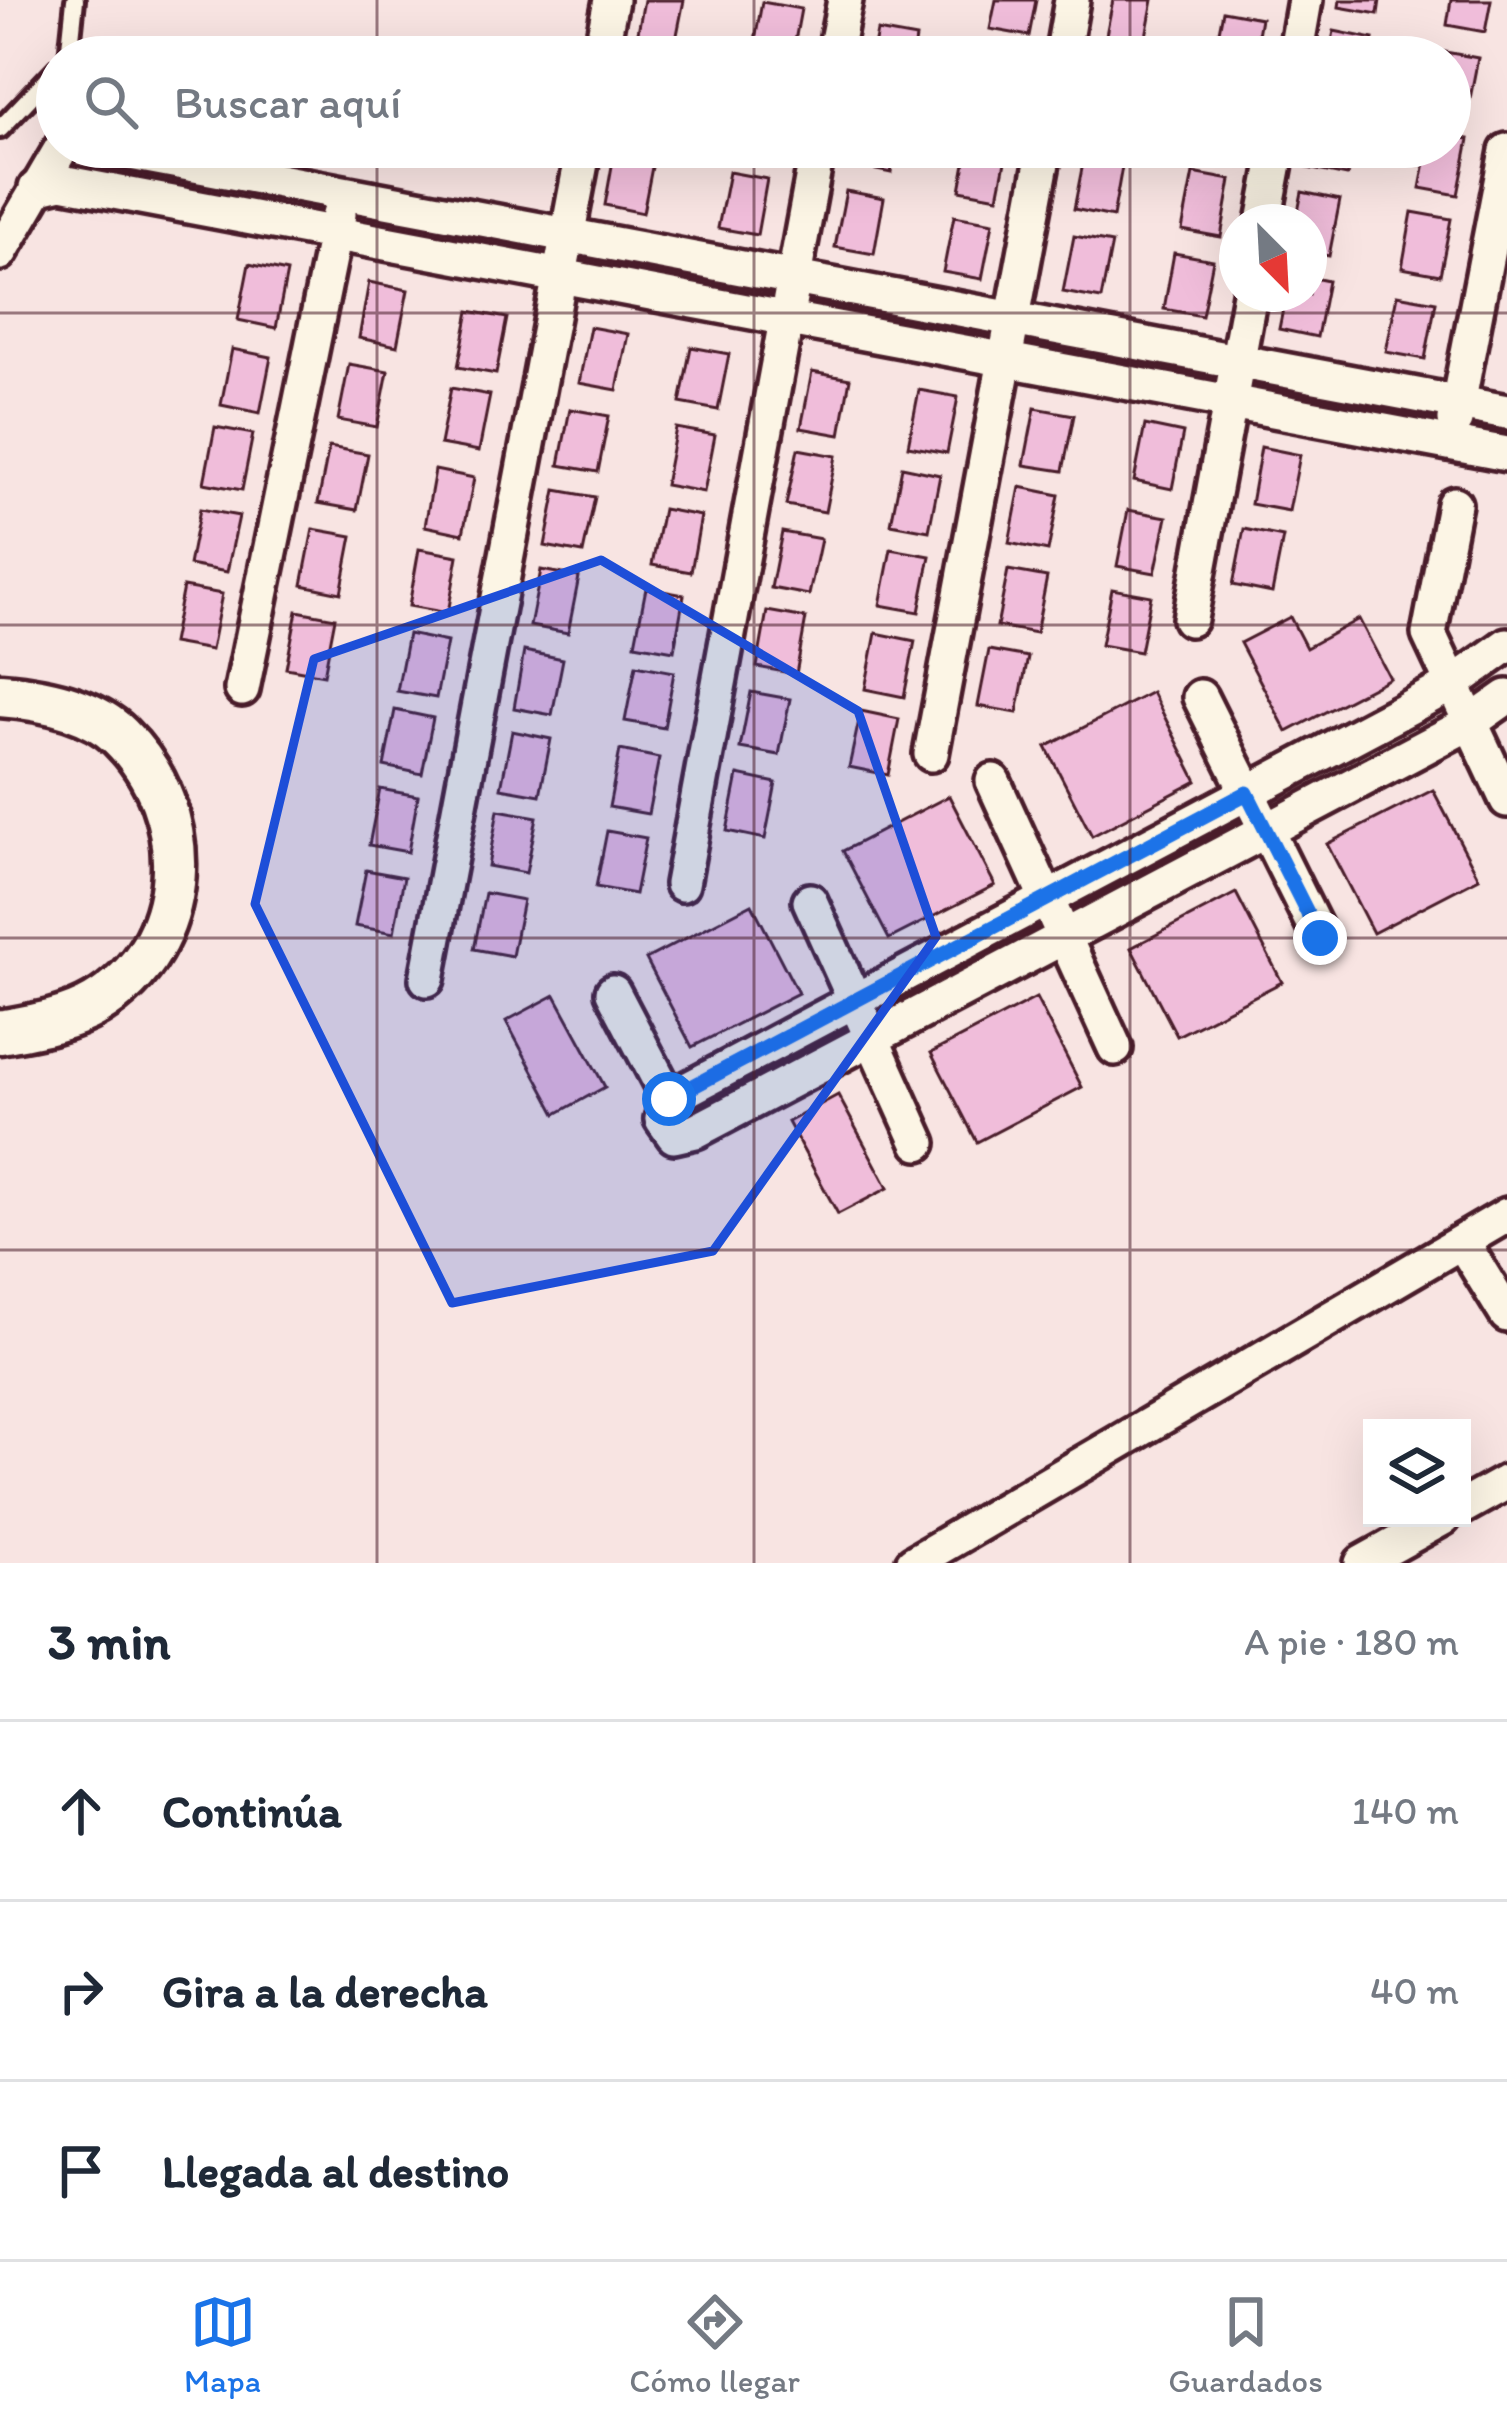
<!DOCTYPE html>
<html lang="es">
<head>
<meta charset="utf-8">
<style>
	body { margin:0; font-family:Itim,sans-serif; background:#f6f6f7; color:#1f2937 }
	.controls { position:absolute; right:36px; bottom:36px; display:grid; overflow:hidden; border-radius:0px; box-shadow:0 12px 48px #0002 }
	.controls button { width:108px; height:108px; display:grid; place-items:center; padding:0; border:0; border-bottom:3px solid #e0e1e3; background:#fff; color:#1f2937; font:60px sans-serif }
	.compass { position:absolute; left:1219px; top:204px; width:108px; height:108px; border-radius:50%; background:#fff; box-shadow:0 12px 48px #0002; rotate:156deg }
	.stop { position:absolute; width:36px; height:36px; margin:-27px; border:9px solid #1a73e8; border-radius:50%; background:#fff }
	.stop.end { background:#1a73e8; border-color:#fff; box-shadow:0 3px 12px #0008 }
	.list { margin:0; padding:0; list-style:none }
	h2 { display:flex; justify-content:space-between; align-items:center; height:156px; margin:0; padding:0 48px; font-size:51px }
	h2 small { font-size:39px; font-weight:400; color:#747a83 }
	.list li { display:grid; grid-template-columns:78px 1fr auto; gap:36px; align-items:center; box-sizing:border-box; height:180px; padding:0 48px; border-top:3px solid #e0e1e3 }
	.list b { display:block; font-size:45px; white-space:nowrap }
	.list em { font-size:39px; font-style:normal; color:#747a83 }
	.icon { flex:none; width:66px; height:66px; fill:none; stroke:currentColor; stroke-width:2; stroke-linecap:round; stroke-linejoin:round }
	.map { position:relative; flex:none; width:1507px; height:1563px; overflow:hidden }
	.search { position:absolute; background:#fff; box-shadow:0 12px 48px #0002; left:36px; right:36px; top:36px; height:132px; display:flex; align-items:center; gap:30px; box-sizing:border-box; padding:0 42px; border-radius:66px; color:#747a83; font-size:45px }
	.sheet { height:696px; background:#fff }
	nav { display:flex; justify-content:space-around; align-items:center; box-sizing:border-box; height:168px; border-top:3px solid #e0e1e3; background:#fff; font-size:33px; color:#747a83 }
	nav a { display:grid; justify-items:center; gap:6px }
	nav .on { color:#1a73e8 }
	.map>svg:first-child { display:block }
	.building { fill:#f0bdda; stroke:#4a1f2b; stroke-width:3 }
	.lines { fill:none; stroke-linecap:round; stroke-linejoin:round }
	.service-casing { stroke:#4a1f2b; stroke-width:26 }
	.minor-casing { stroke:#4a1f2b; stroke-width:42 }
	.tertiary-casing { stroke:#4a1f2b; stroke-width:51 }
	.service { stroke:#fcf5e5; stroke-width:16 }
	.minor { stroke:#fcf5e5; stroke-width:33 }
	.tertiary { stroke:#fcf5e5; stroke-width:42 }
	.route { stroke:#1a73e8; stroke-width:15 }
	.marked { fill:#1d4ed8; fill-opacity:0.2; stroke:#1d4ed8; stroke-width:9; stroke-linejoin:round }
	.grid { fill:none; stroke:#4a1f2b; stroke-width:3; stroke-opacity:0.55 }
</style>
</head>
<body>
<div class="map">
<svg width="1507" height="1563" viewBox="0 0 1507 1563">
	<rect width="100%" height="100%" fill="#f8e4e2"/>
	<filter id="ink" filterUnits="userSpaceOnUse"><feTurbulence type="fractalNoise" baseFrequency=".00833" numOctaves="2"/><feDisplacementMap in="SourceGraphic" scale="24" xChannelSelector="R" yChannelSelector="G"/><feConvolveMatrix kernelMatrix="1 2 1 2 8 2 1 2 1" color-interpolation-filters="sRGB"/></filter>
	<g filter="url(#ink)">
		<g class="building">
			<polygon points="644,0 684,0 673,55 635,48"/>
			<polygon points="996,0 1036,0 1029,36 990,29"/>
			<polygon points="1113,0 1153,0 1143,52 1104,45"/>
			<polygon points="1340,0 1380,0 1378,14 1339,7"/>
			<polygon points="1451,0 1491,0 1485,32 1447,25"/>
			<polygon points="762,2 801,9 792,57 752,57"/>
			<polygon points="1223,11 1261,18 1254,57 1214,57"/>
			<polygon points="877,31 916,38 913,57 872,57"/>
			<polygon points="1334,31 1373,39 1369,57 1329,57"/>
			<polygon points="1440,51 1478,58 1467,114 1450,111 1450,57 1439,57"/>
			<polygon points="1450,136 1469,139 1458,195 1420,188 1428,147 1450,147"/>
			<polygon points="856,147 896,147 891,173 853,165"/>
			<polygon points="968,147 1008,147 998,197 960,190"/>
			<polygon points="1312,147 1353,147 1347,176 1308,168"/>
			<polygon points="615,149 654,157 643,213 605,205"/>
			<polygon points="1085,153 1123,161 1113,217 1074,209"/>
			<polygon points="729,172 767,179 757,235 718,228"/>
			<polygon points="1193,173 1231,180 1221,237 1182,230"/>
			<polygon points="846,191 884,198 874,254 835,247"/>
			<polygon points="1302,192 1340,200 1329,256 1309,252 1309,222 1296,222"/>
			<polygon points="1412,212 1451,219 1440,275 1402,268"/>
			<polygon points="954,216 993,223 982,279 943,272"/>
			<polygon points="1074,236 1112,243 1101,299 1063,292"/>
			<polygon points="1174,253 1213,260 1202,316 1164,309"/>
			<polygon points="249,264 287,272 276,328 238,320"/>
			<polygon points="1309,277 1328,281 1317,337 1279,329 1286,294 1309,294"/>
			<polygon points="369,282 408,290 397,346 359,338"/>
			<polygon points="1397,295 1436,302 1425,359 1386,352"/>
			<polygon points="469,311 507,318 496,374 458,367"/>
			<polygon points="590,327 628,334 617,390 579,383"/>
			<polygon points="691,347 729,354 718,410 680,403"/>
			<polygon points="232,349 271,357 260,413 221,405"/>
			<polygon points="349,364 388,371 377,427 338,420"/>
			<polygon points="812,372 850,379 840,435 801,428"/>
			<polygon points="451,388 490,395 479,451 440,444"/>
			<polygon points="919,390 958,397 947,453 908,446"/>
			<polygon points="1035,408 1074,415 1063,471 1024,465"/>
			<polygon points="570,409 609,416 598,472 559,465"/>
			<polygon points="1145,425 1183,433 1172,489 1134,481"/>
			<polygon points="215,427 253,434 242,490 204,483"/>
			<polygon points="676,428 715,435 704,492 665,485"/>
			<polygon points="329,447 368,454 357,510 318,503"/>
			<polygon points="1261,447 1300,455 1289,511 1251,504"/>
			<polygon points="798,449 836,456 825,512 786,505"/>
			<polygon points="902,467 940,475 929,531 891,524"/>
			<polygon points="435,470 474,478 463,534 425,526"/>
			<polygon points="1020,487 1059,495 1048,551 1009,543"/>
			<polygon points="556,490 595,497 583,553 545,546"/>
			<polygon points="200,509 239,516 227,572 189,565"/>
			<polygon points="663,509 701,516 691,572 652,565"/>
			<polygon points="1128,510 1167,517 1155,573 1117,566"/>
			<polygon points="313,529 352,536 341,593 302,585"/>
			<polygon points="1244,529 1283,537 1272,593 1233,585"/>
			<polygon points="782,532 821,539 809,595 771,588"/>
			<polygon points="419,549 458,556 448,613 409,606"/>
			<polygon points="891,549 930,556 919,612 880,605"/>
			<polygon points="541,570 579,577 568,633 530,626"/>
			<polygon points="1008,570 1047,577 1036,633 997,626"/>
			<polygon points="183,587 222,594 211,650 172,643"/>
			<polygon points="646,588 684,595 674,651 635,644"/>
			<polygon points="1112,589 1151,596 1140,652 1101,645"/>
			<polygon points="297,611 335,618 324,675 286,668"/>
			<polygon points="767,611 806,618 796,674 757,667"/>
			<polygon points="1290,617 1306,648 1359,619 1390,678 1287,732 1240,643"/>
			<polygon points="876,633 915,641 904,697 865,689"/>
			<polygon points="408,634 447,642 436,698 397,691"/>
			<polygon points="989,650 1028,657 1017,713 978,706"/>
			<polygon points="524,651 563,659 552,715 514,708"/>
			<polygon points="636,665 674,672 664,728 625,721"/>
			<polygon points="751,692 790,699 779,755 740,748"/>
			<polygon points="1152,692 1197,781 1092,836 1046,747"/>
			<polygon points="395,710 433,718 422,774 384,766"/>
			<polygon points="861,711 899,719 888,775 849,767"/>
			<polygon points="512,731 551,739 540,795 501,788"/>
			<polygon points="620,750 659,758 648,814 609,807"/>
			<polygon points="738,775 776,783 765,839 727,831"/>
			<polygon points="380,789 418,796 408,852 369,845"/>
			<polygon points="1433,790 1479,878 1373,933 1327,844"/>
			<polygon points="949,796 995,885 889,939 843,851"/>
			<polygon points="498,810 537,817 526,873 488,866"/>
			<polygon points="607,831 646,838 635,894 596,887"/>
			<polygon points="366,870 404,877 394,933 355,926"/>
			<polygon points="485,893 523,900 512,956 474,949"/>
			<polygon points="1236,893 1282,982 1177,1036 1131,948"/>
			<polygon points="752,904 798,993 692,1047 646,959"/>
			<polygon points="555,995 605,1087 556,1114 506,1021"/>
			<polygon points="1036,998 1082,1087 977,1142 931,1053"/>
			<polygon points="838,1095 888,1188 838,1214 788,1122"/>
		</g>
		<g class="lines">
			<defs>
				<g id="service">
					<polyline points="69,57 75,0"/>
					<polyline points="0,129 57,69"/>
				</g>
				<g id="minor">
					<polyline points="600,57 611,0"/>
					<polyline points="834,57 845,0"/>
					<polyline points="1062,57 1072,0"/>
					<polyline points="1295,57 1305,0"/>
					<polyline points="99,147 1507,412"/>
					<polyline points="36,188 61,182 1507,454"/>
					<polyline points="1264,222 1278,147"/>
					<polyline points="0,253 62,147"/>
					<polyline points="1455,420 1507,151"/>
					<polyline points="1454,504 1429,634 1507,800"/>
					<polyline points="1190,619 1250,294"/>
					<polyline points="1507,645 1451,685 669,1099 662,1119 674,1136 696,1131 1470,723 1507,697"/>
					<polyline points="242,689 339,214"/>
					<polyline points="1200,697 1320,938"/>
					<polyline points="931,754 1045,147"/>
					<polyline points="993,781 1115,1048"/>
					<polyline points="682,884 818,147"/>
					<polyline points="810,901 919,1143"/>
					<polyline points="427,979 584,147"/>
					<polyline points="613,992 669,1099"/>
					<polyline points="1462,1242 1507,1315"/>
					<polyline points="1462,1507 1507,1482"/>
					<polyline points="913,1563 1507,1215"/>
					<polyline points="1362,1563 1443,1518"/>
				</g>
				<path id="tertiary" d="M0 695C39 698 90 707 120 736 198 812 193 946 96 1004 67 1021 33 1026 0 1032"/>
			</defs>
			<use href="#service" class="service-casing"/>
			<use href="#minor" class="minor-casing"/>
			<use href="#tertiary" class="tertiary-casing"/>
			<use href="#service" class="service"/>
			<use href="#minor" class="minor"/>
			<use href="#tertiary" class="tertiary"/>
		</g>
	</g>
	<g class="lines" filter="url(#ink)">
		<polyline class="route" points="669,1099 1247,793 1320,938"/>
	</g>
	<path class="marked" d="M601 560 858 711 936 937 713 1251 452 1303 255 904 314 659Z"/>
	<path class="grid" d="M377 0V57M754 0V57M1130 0V57M377 147V1563M754 147V1563M1130 147V1563M0 313H1507M0 625H1507M0 938H1507M0 1250H1507"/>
</svg>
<div class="controls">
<button><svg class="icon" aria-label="layers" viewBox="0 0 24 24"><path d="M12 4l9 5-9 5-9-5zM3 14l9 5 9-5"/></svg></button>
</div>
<svg class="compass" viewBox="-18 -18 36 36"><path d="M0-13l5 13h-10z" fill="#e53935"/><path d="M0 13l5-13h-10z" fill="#747a83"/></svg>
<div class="stop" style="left:669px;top:1099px"></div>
<div class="stop end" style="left:1320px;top:938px"></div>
<div class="search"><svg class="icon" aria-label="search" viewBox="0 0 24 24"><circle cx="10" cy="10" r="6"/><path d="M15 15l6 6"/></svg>Buscar aquí</div>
</div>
<section class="sheet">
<h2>3 min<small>A pie · 180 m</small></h2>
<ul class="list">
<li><svg class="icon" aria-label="ahead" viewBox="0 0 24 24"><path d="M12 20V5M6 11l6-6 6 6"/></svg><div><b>Continúa</b></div><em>140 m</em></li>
<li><svg class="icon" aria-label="right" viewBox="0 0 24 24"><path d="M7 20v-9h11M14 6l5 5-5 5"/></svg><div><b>Gira a la derecha</b></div><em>40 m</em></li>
<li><svg class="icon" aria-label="arrive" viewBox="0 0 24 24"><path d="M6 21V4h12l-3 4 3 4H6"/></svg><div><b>Llegada al destino</b></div></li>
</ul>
</section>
<nav>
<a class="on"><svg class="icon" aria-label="map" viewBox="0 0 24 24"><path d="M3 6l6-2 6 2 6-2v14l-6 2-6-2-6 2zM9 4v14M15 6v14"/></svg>Mapa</a>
<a><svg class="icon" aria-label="directions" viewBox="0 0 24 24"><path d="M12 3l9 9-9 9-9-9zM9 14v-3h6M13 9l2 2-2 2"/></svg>Cómo llegar</a>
<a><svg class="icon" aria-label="saved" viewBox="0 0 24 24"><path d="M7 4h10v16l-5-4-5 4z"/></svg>Guardados</a>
</nav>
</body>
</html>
